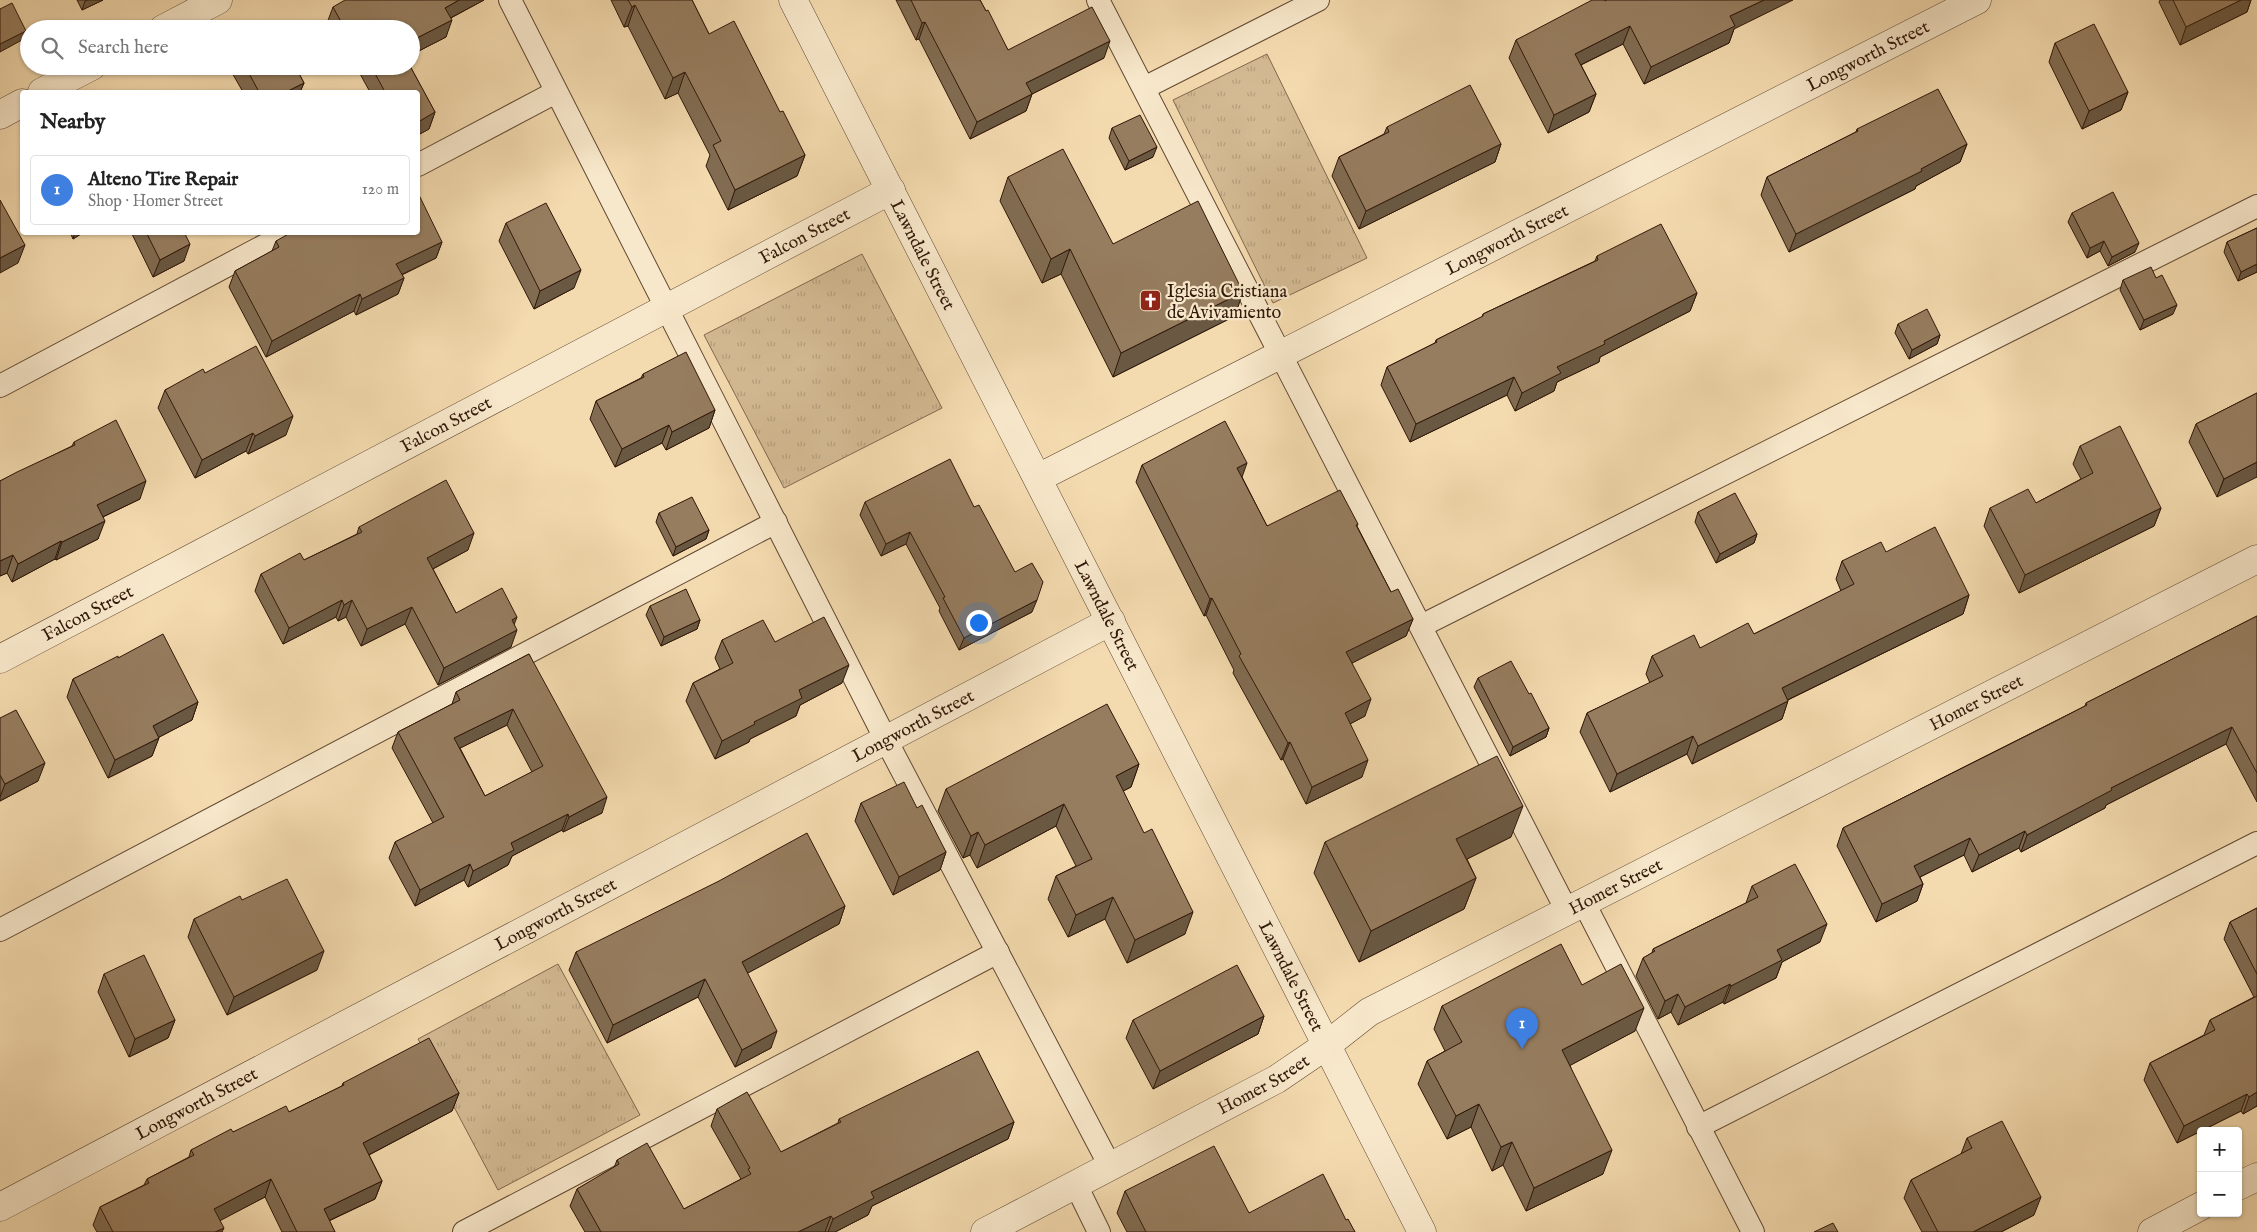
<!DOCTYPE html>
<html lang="en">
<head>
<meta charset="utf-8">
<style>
	body { margin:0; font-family:"IM FELL English",serif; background:#f2f2f2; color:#222 }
	.controls { position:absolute; right:15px; bottom:15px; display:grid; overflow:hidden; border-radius:5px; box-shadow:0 1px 4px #0004 }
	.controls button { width:45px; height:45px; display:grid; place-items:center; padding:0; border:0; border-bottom:1px solid #e0e0e0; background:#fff; color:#222; font:25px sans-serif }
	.you { position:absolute; left:978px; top:622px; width:18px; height:18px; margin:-12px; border:4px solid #fff; border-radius:50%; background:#1a73e8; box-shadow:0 0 0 8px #1a73e833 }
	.badge { display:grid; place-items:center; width:32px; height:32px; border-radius:50%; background:#db2777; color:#fff; font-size:16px; font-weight:700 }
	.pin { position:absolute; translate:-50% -41px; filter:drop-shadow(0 1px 2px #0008) }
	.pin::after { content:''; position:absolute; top:26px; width:18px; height:15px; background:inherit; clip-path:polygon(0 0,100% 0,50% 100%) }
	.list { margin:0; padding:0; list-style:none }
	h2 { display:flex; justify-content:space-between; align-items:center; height:65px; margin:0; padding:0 20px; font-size:21px }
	h2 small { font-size:16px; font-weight:400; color:#767676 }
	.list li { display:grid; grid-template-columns:32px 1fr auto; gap:15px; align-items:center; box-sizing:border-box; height:70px; margin:0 10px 10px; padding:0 10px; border:1px solid #e0e0e0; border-radius:5px }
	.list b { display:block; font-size:19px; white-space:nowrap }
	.list p { margin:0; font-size:16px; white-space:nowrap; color:#767676 }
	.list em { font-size:16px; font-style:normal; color:#767676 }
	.icon { flex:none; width:28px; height:28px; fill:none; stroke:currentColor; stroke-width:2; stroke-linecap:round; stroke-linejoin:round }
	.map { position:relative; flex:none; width:2257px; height:1232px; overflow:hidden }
	.search { position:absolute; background:#fff; box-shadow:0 1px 4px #0004; left:20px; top:20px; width:400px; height:55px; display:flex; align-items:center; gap:12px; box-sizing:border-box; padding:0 18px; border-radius:28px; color:#767676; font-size:19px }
	.panel { position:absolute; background:#fff; box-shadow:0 1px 4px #0004; left:20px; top:90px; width:400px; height:145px; border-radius:5px }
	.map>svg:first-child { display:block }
	.grass { fill:url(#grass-tufts); stroke:#82684e }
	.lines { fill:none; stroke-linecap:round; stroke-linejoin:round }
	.service-casing { stroke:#614832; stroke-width:24 }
	.minor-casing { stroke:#614832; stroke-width:29 }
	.service { stroke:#f8e8cb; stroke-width:22 }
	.minor { stroke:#f8e8cb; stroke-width:28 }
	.wall { fill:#816c52; stroke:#301708; fill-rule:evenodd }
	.shaded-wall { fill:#695842; stroke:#301708 }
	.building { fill:#967d5f; stroke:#301708; fill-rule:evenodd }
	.labels { text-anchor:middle; stroke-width:4.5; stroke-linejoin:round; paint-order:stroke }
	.street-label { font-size:18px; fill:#301708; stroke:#f8e8cb }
	.poi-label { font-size:18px; fill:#301708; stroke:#f8e8cb; text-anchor:start }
</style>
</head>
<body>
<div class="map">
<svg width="2257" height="1232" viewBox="0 0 2257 1232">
	<defs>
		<pattern id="grass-tufts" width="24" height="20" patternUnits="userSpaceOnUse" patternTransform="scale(1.25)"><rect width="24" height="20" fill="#d3ba93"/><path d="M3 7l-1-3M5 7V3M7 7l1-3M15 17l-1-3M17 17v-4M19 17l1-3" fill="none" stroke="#b59f7d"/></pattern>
	</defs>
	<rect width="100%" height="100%" fill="#f4dbaf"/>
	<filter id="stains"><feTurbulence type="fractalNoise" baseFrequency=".004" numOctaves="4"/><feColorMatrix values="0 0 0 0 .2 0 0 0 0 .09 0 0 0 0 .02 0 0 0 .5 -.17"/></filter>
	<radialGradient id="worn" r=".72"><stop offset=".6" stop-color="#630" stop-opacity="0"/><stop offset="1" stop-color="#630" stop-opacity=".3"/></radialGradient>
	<g class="grass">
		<polygon points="1267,54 1367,258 1273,303 1173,100"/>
		<polygon points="862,254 942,408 784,488 704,335"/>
		<polygon points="558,964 640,1115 498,1190 418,1039"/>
	</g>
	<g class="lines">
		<defs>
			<g id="service">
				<polyline points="510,0 886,740 1110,1166"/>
				<polyline points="1098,0 1567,911"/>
				<polyline points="1144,88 1318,0"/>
				<polyline points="418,165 556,92"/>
				<polyline points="0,386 290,232"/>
				<polyline points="1421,626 2257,206"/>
				<polyline points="1584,903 1753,1232"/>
				<polyline points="0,930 776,522"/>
				<polyline points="1698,1127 2257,843"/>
				<polyline points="1076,1185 1099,1232"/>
				<polyline points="464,1232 998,952"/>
			</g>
			<g id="minor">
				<path id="s1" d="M793 0 1422 1232"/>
				<polyline points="163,29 218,0"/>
				<polyline points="42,92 92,66"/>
				<polyline points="0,115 22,103"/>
				<path id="s2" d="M1038 478 1977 0"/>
				<path id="s3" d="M0 659 891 190"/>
				<polyline points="2238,1186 2257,1177"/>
				<path id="s4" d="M0 1207 1111 621"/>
				<path id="s5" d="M985 1232 1277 1079 1327 1045 1369 1012 2257 559"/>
				<polyline points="2152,1232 2201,1206"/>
			</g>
		</defs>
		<use href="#service" class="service-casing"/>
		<use href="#minor" class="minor-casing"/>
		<use href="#service" class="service"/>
		<use href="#minor" class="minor"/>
	</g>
	<g class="wall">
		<polygon points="77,0 103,0 82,10"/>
		<polygon points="484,0 451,18 446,37 411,55 411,29 330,29 327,23 333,7"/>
		<polygon points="611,0 692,0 709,34 780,112 805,155 797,176 728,210 706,166 710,155 678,93 665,99 628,26 624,27"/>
		<polygon points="896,0 980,0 986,11 1008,50 1104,58 1032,94 1026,111 970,139 919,39 916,40"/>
		<polygon points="2160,0 2251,0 2247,12 2180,45 2159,2"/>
		<polygon points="1605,1 1734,29 1729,43 1644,84 1623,44 1581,65 1596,94 1589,112 1548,133 1509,58 1516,40"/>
		<polygon points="2055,43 2128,92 2121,110 2082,129 2049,62"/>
		<polygon points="233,66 295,66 304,83 300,92 243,92 231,71"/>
		<polygon points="350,66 410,66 435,112 429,129 418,135 418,92 370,92 359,72 354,74"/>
		<polygon points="1387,127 1501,144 1495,162 1359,229 1332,176 1339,157 1384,134"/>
		<polygon points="1112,128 1153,157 1125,170 1109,138"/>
		<polygon points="1857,129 1967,144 1960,162 1916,186 1915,189 1789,252 1761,195 1767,177 1856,132"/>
		<polygon points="1008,177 1113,244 1235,316 1113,377 1061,274 1042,283 1000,201"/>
		<polygon points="2072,213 2135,252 2108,266 2100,251 2087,258 2068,222"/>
		<polygon points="506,223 574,288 534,309 499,241"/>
		<polygon points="2257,228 2257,272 2238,281 2224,252 2227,242"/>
		<polygon points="70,232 84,232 73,239"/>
		<polygon points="131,232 184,232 184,261 153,277"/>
		<polygon points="276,241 442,242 436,258 402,275 404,278 398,294 356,315 354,311 266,357 229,287 235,271 272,251"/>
		<polygon points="1597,256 1697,293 1690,311 1600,357 1599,362 1557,382 1554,391 1515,411 1507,395 1410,442 1381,385 1387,367 1435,343 1436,340 1482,317 1483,314 1595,261"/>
		<polygon points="2156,278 2173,314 2140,330 2120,290 2123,280"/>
		<polygon points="1898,324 1940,335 1937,344 1909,359 1895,333"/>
		<polygon points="205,373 286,435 248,454 246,451 195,478 158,408 165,390"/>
		<polygon points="643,374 715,410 709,428 666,450 662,443 615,467 590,419 596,401 641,378"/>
		<polygon points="2257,393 2217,497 2189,442 2196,424"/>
		<polygon points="74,442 140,499 103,517 98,539 56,560 55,559 12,582 7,573 0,576 0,481 72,446"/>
		<polygon points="2080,446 2161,508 2154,526 2019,593 1984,526 1990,508 2036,503 2081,479 2073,464"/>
		<polygon points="1142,465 1242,477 1267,526 1358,524 1357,526 1391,592 1413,619 1406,636 1352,663 1365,716 1350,724 1362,777 1306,804 1283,759 1281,760 1233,673 1234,670 1206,615 1204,616 1136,482"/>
		<polygon points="865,502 974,507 1032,612 959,650 939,611 940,608 906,544 881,556 860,515"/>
		<polygon points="1698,512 1757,534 1754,543 1716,563 1695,522"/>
		<polygon points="659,513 709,530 706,539 673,556 656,522"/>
		<polygon points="359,527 468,550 433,569 456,613 514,625 511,647 438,685 405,624 361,646 346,617 338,621 336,617 283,644 255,591 261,574 304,560 357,534"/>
		<polygon points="1886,552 1969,595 1963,614 1788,700 1782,719 1692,764 1687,754 1610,792 1580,732 1587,713 1650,683 1646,674 1652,656 1700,648 1754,634 1841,591 1836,579 1842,561"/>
		<polygon points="650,606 700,620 697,629 661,646 646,615"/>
		<polygon points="2257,616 2257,802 2226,744 2106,805 2105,808 2021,852 2019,848 1972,872 1964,855 1920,877 1923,884 1917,901 1876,922 1837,846 1843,828 2085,706 2086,703"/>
		<polygon points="722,640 775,642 842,683 800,705 796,716 750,739 749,742 715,759 686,701 693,683 720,669 715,658"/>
		<path d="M529 654 602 813 563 832 562 830 512 856 508 865 468 887 464 880 415 906 389 858 395 842 433 823 392 748 398 732 452 704 456 692ZM507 725 532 772 485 796 460 748Z"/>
		<polygon points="118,658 198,702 192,720 159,737 152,756 108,778 67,697 73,679"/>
		<polygon points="1478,678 1529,694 1549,728 1546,737 1510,756 1474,687"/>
		<polygon points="0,718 38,781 0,801"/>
		<polygon points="1139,764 1131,787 1123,791 1185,934 1127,963 1105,919 1068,937 1048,899 1056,876 1076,866 1056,826 977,868 970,855 963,858 938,811 946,789"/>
		<polygon points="861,803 917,808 946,852 940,870 893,895 855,821"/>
		<polygon points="1511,837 1467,859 1476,878 1464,909 1359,962 1314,873 1325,842"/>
		<polygon points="1752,886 1820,942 1782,962 1776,978 1724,1004 1723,1002 1678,1025 1671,1012 1658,1019 1636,976 1643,958 1652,953 1653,949 1746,903"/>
		<polygon points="242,900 317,970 227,1015 188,937 194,919"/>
		<polygon points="845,906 839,924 747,973 771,1048 735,1067 698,997 607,1043 569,970 576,952"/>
		<polygon points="2257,908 2257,1106 2243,1114 2241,1111 2177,1143 2144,1080 2150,1063 2204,1035 2210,1020 2254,997 2224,939 2230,922"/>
		<polygon points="104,974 175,1020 168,1038 129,1057 98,992"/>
		<polygon points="1582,985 1635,1031 1570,1065 1603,1174 1526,1211 1503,1165 1492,1171 1471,1127 1447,1139 1418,1084 1427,1061 1445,1051 1434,1029 1442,1006"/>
		<polygon points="1264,1016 1258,1034 1153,1089 1126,1038 1133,1020"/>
		<polygon points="343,1083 459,1093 452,1111 369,1155 382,1181 375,1199 329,1221 335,1232 282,1232 265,1197 220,1220 222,1232 97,1232 93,1225 100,1207 144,1185 147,1179 189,1157 191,1150 233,1132 289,1112 342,1086"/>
		<polygon points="717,1109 781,1152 838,1123 839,1119 1014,1122 1008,1139 872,1206 868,1215 835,1232 585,1232 570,1206 577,1189 614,1168 617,1160 684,1209 741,1179 711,1126"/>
		<polygon points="1967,1138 2034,1215 2001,1232 1922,1232 1904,1198 1911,1180 1961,1154"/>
		<polygon points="1125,1191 1249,1213 1346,1220 1355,1232 1127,1232 1117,1213"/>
	</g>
	<g class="shaded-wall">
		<polygon points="88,0 103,0 82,10 85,1"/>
		<polygon points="459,0 484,0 439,24 445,8"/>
		<polygon points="1764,0 1793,0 1734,29 1729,43 1644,84 1651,67 1730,16"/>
		<polygon points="2241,0 2251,0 2247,12 2180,45 2186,27"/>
		<polygon points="635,5 628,26 624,27 632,7"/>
		<polygon points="452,20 446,37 411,55 411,41"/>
		<polygon points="925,22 919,39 916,40 922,23"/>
		<polygon points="1630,26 1623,44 1568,71 1575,54"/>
		<polygon points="26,31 22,40 0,52 0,44"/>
		<polygon points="1110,41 1104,58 1020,100 1026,83"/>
		<polygon points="357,66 361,66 359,72 354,74"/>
		<polygon points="685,72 678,93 665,99 673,78"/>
		<polygon points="304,83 300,92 286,92"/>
		<polygon points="2128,92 2121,110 2082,129 2089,111"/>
		<polygon points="1032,94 1026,111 970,139 977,122"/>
		<polygon points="1596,94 1589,112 1548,133 1554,115"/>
		<polygon points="435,112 429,129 418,135 418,122"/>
		<polygon points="1501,144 1495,162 1359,229 1366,211"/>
		<polygon points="1967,144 1960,162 1916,186 1915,189 1789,252 1796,234"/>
		<polygon points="1157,147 1153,157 1125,170 1129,161"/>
		<polygon points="805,155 797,176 728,210 735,190"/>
		<polygon points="75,232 84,232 73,239"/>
		<polygon points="2104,241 2100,251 2087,258 2090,248"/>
		<polygon points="442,242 436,258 390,280 396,264"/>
		<polygon points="2139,243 2135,252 2108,266 2112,257"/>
		<polygon points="190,244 184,261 153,277 160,260"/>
		<polygon points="25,245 18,263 0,273 0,258"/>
		<polygon points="1070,249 1061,274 1042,283 1051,259"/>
		<polygon points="2257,264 2257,272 2238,281 2241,272"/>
		<polygon points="581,270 574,288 534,309 540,291"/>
		<polygon points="404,278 398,294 356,315 362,299"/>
		<polygon points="1243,292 1235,316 1113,377 1121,353"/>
		<polygon points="1697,293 1690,311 1600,357 1599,362 1557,382 1554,391 1515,411 1522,393 1557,367 1604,341"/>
		<polygon points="360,294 354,311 266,357 272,341"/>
		<polygon points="2177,305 2173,314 2140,330 2144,320"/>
		<polygon points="1940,335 1937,344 1909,359 1912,350"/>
		<polygon points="1514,377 1507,395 1410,442 1416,424"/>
		<polygon points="715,410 709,428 666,450 672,432"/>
		<polygon points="293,416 286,435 248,454 255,436"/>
		<polygon points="669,425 662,443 615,467 622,449"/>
		<polygon points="253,433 246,451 195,478 202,460"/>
		<polygon points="2257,462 2257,477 2217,497 2224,479"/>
		<polygon points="1247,463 1241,480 1237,468"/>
		<polygon points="146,481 140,499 90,523 97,505"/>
		<polygon points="2161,508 2154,526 2019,593 2025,575"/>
		<polygon points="105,521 98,539 56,560 62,542"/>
		<polygon points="709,530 706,539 673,556 676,547"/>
		<polygon points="910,532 906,544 881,556 886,544"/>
		<polygon points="474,533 468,550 421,575 427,558"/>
		<polygon points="1757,534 1754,543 1716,563 1720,554"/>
		<polygon points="61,541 55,559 12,582 18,564"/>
		<polygon points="13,555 7,573 0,576 0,561"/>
		<polygon points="1969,595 1963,614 1775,706 1782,688"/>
		<polygon points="1212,598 1206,615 1204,616 1210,599"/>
		<polygon points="342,600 336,617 283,644 289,628"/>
		<polygon points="352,600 346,617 338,621 344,605"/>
		<polygon points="1037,600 1032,612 959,650 964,638"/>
		<polygon points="412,607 405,624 361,646 367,629"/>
		<polygon points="517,617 511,633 517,630 511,647 438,685 444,668 512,620"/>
		<polygon points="1413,619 1406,636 1340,669 1346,652"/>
		<polygon points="700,620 697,629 661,646 664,637"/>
		<polygon points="849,665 842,683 800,705 796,716 750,739 749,742 715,759 722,741 754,722 799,690"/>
		<polygon points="1371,699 1365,716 1338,730 1345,713"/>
		<polygon points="1788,701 1782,719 1692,764 1698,746"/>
		<polygon points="198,702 192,720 146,744 153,726"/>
		<polygon points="513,709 507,725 448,754 454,738"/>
		<polygon points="2232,727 2226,744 2106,805 2105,808 2021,852 2027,835 2111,788"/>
		<polygon points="1549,728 1546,737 1510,756 1513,747"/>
		<polygon points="1693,736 1687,754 1610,792 1617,774"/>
		<polygon points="159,738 152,756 108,778 115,760"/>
		<polygon points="1290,742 1283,759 1281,760 1288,743"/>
		<polygon points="1368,760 1362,777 1306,804 1312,787"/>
		<polygon points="45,763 38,781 0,801 0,797 5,784"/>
		<polygon points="1139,764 1131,787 1108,799 1116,776"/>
		<polygon points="607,797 602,813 563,832 569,817"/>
		<polygon points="1064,804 1056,826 977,868 985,845"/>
		<polygon points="1523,806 1511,837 1445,870 1456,839"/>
		<polygon points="568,814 562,830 512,856 508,865 468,887 473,871 511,843"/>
		<polygon points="2025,831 2019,848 1972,872 1979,855"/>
		<polygon points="978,832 970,855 963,858 971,836"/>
		<polygon points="1970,838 1964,855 1908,883 1914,866"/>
		<polygon points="946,852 940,870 893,895 899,877"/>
		<polygon points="470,864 464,880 415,906 420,890"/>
		<polygon points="1476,878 1464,909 1359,962 1371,931"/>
		<polygon points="1923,884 1917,901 1876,922 1882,904"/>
		<polygon points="1113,897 1105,919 1068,937 1076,915"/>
		<polygon points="845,906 839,924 735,980 742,962"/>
		<polygon points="1193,912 1185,934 1127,963 1135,940"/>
		<polygon points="1827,924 1820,942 1782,962 1776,978 1724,1004 1731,986 1777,950"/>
		<polygon points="324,951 317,970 227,1015 234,997"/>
		<polygon points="705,979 698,997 607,1043 613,1025"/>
		<polygon points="1730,984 1723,1002 1678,1025 1685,1007"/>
		<polygon points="1678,994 1671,1012 1658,1019 1665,1001"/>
		<polygon points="1644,1008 1635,1031 1554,1074 1562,1050"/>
		<polygon points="1264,1016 1258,1034 1153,1089 1160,1071"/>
		<polygon points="175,1020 168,1038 129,1057 135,1039"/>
		<polygon points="777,1031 771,1048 735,1067 742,1050"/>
		<polygon points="2257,1092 2257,1106 2243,1114 2249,1097"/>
		<polygon points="459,1093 452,1111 357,1161 363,1143"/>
		<polygon points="2247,1094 2241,1111 2177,1143 2184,1126"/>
		<polygon points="1479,1104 1471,1127 1447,1139 1456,1116"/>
		<polygon points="1014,1122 1008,1139 872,1206 868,1215 835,1232 828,1232 833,1219 871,1192"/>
		<polygon points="1512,1142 1503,1165 1492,1171 1501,1147"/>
		<polygon points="1612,1150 1603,1174 1526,1211 1534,1188"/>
		<polygon points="271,1179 265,1197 208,1227 214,1209"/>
		<polygon points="382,1181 375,1199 317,1226 324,1209"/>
		<polygon points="2041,1197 2034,1215 2001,1232 1973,1232"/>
		<polygon points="831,1216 825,1232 798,1232"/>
		<polygon points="224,1228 222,1232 215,1232"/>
	</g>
	<g class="building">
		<polygon points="345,0 459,0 445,8 452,20 411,41 411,29 345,29 333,7"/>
		<polygon points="628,0 692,0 709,34 734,21 780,112 783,111 805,155 735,190 713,145 721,141 685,72 673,78 635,5 632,7"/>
		<polygon points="911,0 980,0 986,11 988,10 1008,50 1092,7 1110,41 1026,83 1032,94 977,122 925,22 922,23"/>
		<polygon points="1592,0 1605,0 1605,1 1607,0 1764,0 1730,16 1735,26 1651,67 1630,26 1575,54 1596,94 1554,115 1516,40"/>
		<polygon points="2173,0 2241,0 2186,27"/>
		<polygon points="12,3 26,31 0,44 0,9"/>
		<polygon points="2094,24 2128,92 2089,111 2055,43"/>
		<polygon points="245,66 295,66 304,83 286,92 259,92"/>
		<polygon points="371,66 410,66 435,112 418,122 418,92 385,92"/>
		<polygon points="1470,85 1501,144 1366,211 1339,157 1389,132 1387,127"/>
		<polygon points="1938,89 1967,144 1921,169 1922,171 1796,234 1767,177 1858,131 1857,129"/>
		<polygon points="1140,115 1157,147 1129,161 1112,128"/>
		<polygon points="1063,149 1113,244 1198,201 1243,292 1121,353 1070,249 1051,259 1008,177"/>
		<polygon points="2113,192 2139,243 2112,257 2104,241 2090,248 2072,213"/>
		<polygon points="419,195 442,242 396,264 404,278 362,299 360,294 272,341 235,271 279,247 276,241 292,232 418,232 418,196"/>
		<polygon points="0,200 25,245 0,258"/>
		<polygon points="546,203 581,270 540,291 506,223"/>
		<polygon points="1661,224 1697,293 1604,341 1605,344 1557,367 1561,373 1522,393 1514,377 1416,424 1387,367 1437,342 1436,340 1483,316 1483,314 1598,260 1597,256"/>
		<polygon points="2257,228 2257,264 2241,272 2227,242"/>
		<polygon points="146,232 184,232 190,244 160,260"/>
		<polygon points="2151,267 2156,278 2162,275 2177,305 2144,320 2123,280"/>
		<polygon points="1927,309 1940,335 1912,350 1898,324"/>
		<polygon points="256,346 293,416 255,436 253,433 202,460 165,390 203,369 205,373"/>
		<polygon points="686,352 715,410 672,432 669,425 622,449 596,401 644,377 643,374"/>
		<polygon points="2257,393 2257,462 2224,479 2196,424"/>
		<polygon points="116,420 146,481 97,505 105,521 62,542 61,541 18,564 13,555 0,561 0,481 17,472 75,445 74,442"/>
		<polygon points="1225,421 1247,463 1237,468 1267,526 1340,490 1358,524 1356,525 1391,592 1398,589 1413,619 1346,652 1371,699 1345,713 1368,760 1312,787 1290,742 1288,743 1239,656 1241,654 1212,598 1210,599 1142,465"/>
		<polygon points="2120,426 2161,508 2025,575 1990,508 2028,489 2036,503 2093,473 2080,446"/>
		<polygon points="950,459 974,507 979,505 1015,572 1032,563 1043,582 1037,600 964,638 943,598 945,597 910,532 886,544 865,502"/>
		<polygon points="446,480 474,533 427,558 456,613 502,588 517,617 512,620 517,630 444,668 412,607 367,629 352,600 344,605 342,600 289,628 261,574 300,553 304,560 362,532 359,527"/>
		<polygon points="1735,493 1757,534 1720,554 1698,512"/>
		<polygon points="692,497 709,530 676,547 659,513"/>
		<polygon points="1935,527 1969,595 1782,688 1788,701 1698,746 1693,736 1617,774 1587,713 1663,676 1652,656 1694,635 1700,648 1748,623 1754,634 1854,584 1842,561 1881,542 1886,552"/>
		<polygon points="686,589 700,620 664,637 650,606"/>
		<polygon points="2257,616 2257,773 2232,727 2111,788 2112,790 2027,835 2025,831 1979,855 1970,838 1914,866 1923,884 1882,904 1843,828 2054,722 2087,705 2086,703"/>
		<polygon points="824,617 849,665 799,690 802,698 754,722 755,724 722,741 693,683 733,663 722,640 763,620 775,642"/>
		<polygon points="163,634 198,702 153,726 159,738 115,760 73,679 118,656 118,658"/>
		<path d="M529 654 607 797 569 817 568 814 511 843 514 850 473 871 470 864 420 890 395 842 444 817 398 732 460 700 456 692ZM513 709 543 766 485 796 454 738Z"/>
		<polygon points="1511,661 1529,694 1531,693 1549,728 1513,747 1478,678"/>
		<polygon points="1107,704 1139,764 1116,776 1144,833 1152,829 1193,912 1135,940 1113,897 1076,915 1056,876 1092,859 1064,804 985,845 978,832 971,836 946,789"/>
		<polygon points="16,710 45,763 5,784 0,775 0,718"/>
		<polygon points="1497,756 1523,806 1456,839 1476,878 1371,931 1325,842"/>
		<polygon points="904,782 917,808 922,805 946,852 899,877 861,803"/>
		<polygon points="807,833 845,906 742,962 777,1031 742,1050 705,979 613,1025 576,952 719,881"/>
		<polygon points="1795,864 1827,924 1777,950 1782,960 1731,986 1730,984 1685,1007 1678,994 1665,1001 1643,958 1655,951 1653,949 1758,897 1752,886"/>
		<polygon points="287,879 324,951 234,997 194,919 240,896 242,900"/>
		<polygon points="2257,908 2257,974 2230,922"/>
		<polygon points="1561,944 1582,985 1621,964 1644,1008 1562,1050 1612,1150 1534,1188 1512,1142 1501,1147 1479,1104 1456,1116 1427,1061 1462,1042 1442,1006"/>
		<polygon points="144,955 175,1020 135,1039 104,974"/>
		<polygon points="1237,965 1264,1016 1160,1071 1133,1020"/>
		<polygon points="2257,996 2257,1092 2249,1097 2247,1094 2184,1126 2150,1063 2215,1030 2210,1020"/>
		<polygon points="429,1038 459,1093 363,1143 382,1181 324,1209 335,1232 297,1232 271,1179 214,1209 224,1228 215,1232 113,1232 100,1207 149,1183 147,1179 194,1155 191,1150 231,1129 233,1132 286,1106 289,1112 344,1085 343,1083"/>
		<polygon points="978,1051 1014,1122 871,1192 874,1198 833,1219 831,1216 798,1232 601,1232 577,1189 619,1164 617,1160 647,1143 684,1209 751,1174 748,1169 750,1168 717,1109 747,1092 781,1152 841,1122 839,1119"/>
		<polygon points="2002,1121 2041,1197 1973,1232 1938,1232 1911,1180 1972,1148 1967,1138"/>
		<polygon points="1214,1146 1249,1213 1323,1174 1346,1220 1348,1219 1355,1232 1146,1232 1125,1191"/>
		<polygon points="1833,1223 1838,1232 1814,1232"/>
	</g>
	<defs>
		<symbol id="church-square" viewBox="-11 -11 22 22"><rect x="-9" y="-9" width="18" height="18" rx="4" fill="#8f2418" stroke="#f8e8cb"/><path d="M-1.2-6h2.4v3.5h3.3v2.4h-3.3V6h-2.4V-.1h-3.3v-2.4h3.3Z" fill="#fff"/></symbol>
	</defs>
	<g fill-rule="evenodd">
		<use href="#church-square" x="1138" y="288" width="25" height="25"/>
	</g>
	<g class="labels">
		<g class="street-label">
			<text dy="6" stroke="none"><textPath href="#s2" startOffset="931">Longworth Street</textPath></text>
			<text dy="6" stroke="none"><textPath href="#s3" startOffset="909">Falcon Street</textPath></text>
			<text dy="6" stroke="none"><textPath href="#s2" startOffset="526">Longworth Street</textPath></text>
			<text dy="6" stroke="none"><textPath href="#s1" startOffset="286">Lawndale Street</textPath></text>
			<text dy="6" stroke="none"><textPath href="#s3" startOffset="504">Falcon Street</textPath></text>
			<text dy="6" stroke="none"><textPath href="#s3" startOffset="99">Falcon Street</textPath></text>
			<text dy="6" stroke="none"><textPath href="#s1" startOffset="691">Lawndale Street</textPath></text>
			<text dy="6" stroke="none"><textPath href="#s5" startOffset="1125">Homer Street</textPath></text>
			<text dy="6" stroke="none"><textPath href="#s4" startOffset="1032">Longworth Street</textPath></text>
			<text dy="6" stroke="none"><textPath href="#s5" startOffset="720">Homer Street</textPath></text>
			<text dy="6" stroke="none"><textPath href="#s4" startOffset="628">Longworth Street</textPath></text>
			<text dy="6" stroke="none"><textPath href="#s1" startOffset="1096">Lawndale Street</textPath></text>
			<text dy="6" stroke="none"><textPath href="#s5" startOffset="315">Homer Street</textPath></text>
			<text dy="6" stroke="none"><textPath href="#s4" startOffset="222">Longworth Street</textPath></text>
		</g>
		<g class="poi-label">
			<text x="1167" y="297">Iglesia Cristiana<tspan x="1167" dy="21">de Avivamiento</tspan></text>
		</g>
	</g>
	<rect width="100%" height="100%" filter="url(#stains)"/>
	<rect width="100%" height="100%" fill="url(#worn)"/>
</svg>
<div class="controls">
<button>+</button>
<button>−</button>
</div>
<div class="you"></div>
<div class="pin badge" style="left:1522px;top:1049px;background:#3f7fe0">1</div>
<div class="search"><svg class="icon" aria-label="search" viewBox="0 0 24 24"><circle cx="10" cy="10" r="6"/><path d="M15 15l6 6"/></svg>Search here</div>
<section class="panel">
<h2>Nearby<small></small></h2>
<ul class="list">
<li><span class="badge" style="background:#3f7fe0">1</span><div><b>Alteno Tire Repair</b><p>Shop · Homer Street</p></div><em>120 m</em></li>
</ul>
</section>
</div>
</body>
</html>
